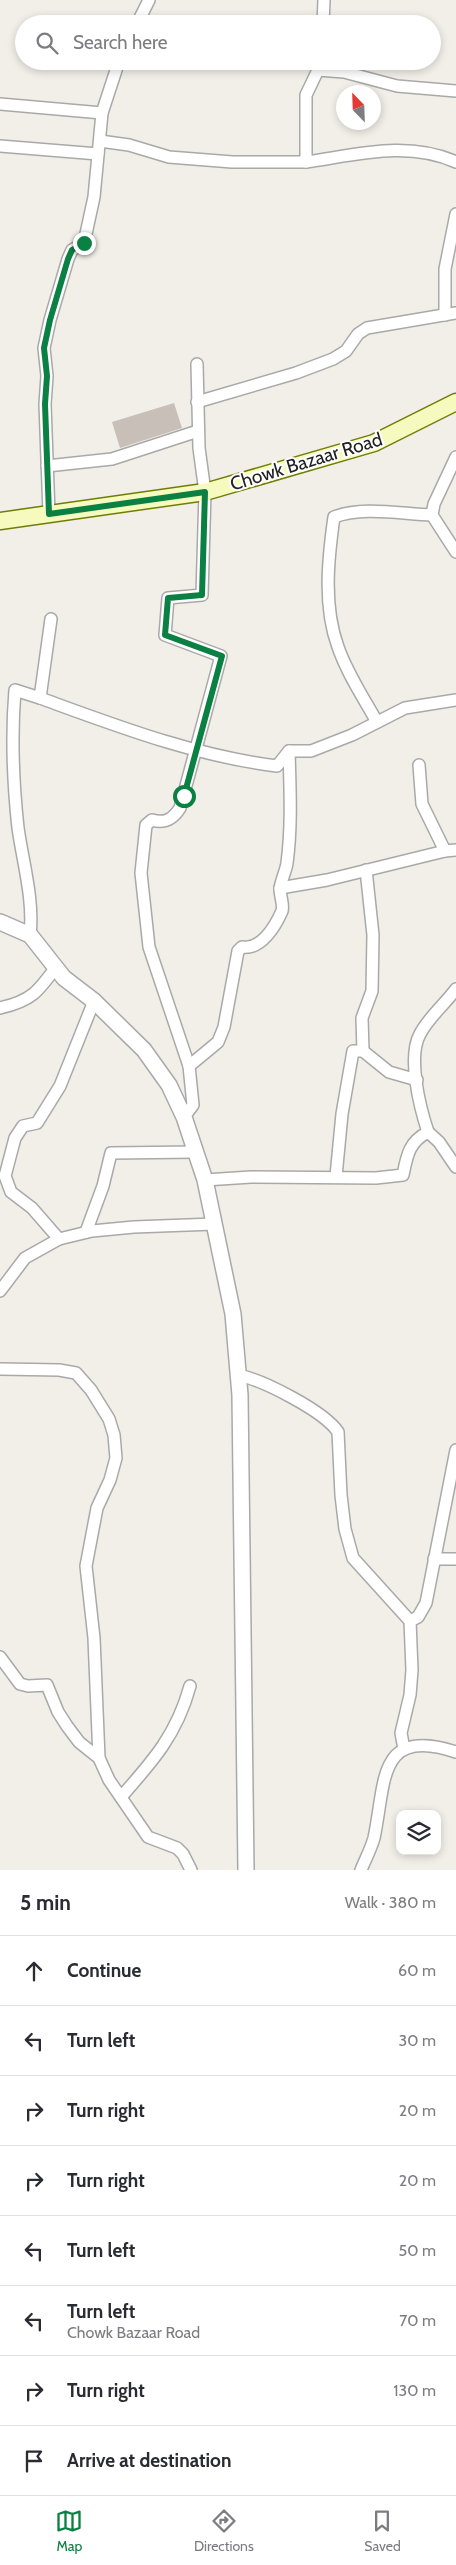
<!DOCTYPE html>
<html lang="en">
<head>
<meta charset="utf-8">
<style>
	body { margin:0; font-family:Cabin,sans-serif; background:#f7f7f7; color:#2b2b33 }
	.controls { position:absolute; right:15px; bottom:15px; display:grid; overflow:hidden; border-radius:10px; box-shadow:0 2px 8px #0003 }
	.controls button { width:45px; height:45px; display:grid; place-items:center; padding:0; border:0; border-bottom:1px solid #e1e1e2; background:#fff; color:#2b2b33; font:25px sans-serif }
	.compass { position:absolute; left:336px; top:85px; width:45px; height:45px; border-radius:50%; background:#fff; box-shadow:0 2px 8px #0003; rotate:337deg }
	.stop { position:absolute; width:15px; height:15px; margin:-11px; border:4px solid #0b8043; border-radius:50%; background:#fff }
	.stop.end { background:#0b8043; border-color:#fff; box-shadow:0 1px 5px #0008 }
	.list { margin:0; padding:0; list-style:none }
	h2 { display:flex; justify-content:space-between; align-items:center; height:65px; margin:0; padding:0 20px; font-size:21px }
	h2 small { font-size:16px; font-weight:400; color:#7c7c81 }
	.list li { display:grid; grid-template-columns:32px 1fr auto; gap:15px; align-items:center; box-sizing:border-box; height:70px; padding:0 20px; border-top:1px solid #e1e1e2 }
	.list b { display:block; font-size:19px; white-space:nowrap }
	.list p { margin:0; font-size:16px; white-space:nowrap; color:#7c7c81 }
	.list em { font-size:16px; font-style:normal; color:#7c7c81 }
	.icon { flex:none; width:28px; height:28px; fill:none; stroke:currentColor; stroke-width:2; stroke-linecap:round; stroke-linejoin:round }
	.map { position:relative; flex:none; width:456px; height:1870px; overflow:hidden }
	.search { position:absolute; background:#fff; box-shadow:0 2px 8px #0003; left:15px; right:15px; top:15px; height:55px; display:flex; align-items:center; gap:12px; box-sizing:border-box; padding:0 18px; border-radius:28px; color:#7c7c81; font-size:19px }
	.sheet { height:625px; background:#fff }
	nav { display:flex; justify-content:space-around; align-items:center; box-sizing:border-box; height:70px; border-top:1px solid #e1e1e2; background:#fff; font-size:14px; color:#7c7c81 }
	nav a { display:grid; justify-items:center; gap:2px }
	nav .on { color:#0b8043 }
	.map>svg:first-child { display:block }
	.building { fill:#c7bfb8 }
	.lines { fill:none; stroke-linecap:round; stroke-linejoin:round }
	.minor-casing { stroke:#a9a9a9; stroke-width:14 }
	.tertiary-casing { stroke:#a9a9a9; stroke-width:18 }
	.secondary-casing { stroke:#707d05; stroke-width:19 }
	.minor { stroke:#fff; stroke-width:11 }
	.tertiary { stroke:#fff; stroke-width:15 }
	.secondary { stroke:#f7fabf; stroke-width:16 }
	.route { stroke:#0b8043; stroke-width:6 }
	.labels { text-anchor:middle; stroke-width:4; stroke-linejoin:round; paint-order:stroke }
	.street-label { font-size:19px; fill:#222; stroke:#fff }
</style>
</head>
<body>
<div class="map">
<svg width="456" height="1870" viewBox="0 0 456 1870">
	<rect width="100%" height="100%" fill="#f2efe9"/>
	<polygon class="building" points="174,403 182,428 120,448 112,422"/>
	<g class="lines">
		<defs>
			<g id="minor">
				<polyline points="137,24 149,0"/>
				<polyline points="323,24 324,0"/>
				<polyline points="319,61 318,70 344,72 397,86 456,91"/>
				<path d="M318 70 306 95V162C356 155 407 140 456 162"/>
				<polyline points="0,104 102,113"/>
				<polyline points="100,141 129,145 169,157 232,162 306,162"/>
				<polyline points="0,146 98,154"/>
				<polyline points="445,315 445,269 456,214"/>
				<polyline points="197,402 296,373 333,359 346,351 358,334 367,328 456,313"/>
				<polyline points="456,457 434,504 432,515 456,552"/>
				<polyline points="47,466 112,459 198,431"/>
				<polyline points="49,514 45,404 47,376 44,348 50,320 68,259 72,250 84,243 94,197 102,113 119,61"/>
				<path d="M40 698C117 726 195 756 277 766L289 751H311L352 735 405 708 456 700"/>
				<path d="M377 722C363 697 347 673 338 647 323 606 328 559 334 517 363 506 401 514 432 515"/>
				<polyline points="419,765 422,804 445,851 456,850"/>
				<polyline points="280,888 327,880 445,851"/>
				<path d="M30 935C34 900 23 863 18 828 13 782 11 737 15 690L40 698 51 619"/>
				<path d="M0 1008C31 1001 38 992 56 967"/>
				<polyline points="363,1051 389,1072 417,1080"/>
				<path d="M189 1066 149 947 141 873 146 825 152 820C165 824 173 819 180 808L221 656 165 635 168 598 202 595 205 492 199 448 197 364"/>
				<path d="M184 1117 193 1105 189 1066 218 1042 224 1027 238 951 242 947C261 950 275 927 282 911 284 905 280 896 280 889 281 880 286 871 287 863 292 826 290 788 289 751"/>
				<polyline points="428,1132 439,1142 456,1167"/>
				<polyline points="336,1176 342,1114 353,1051 363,1051 362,1018 372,991 373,935 366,870"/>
				<path d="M205 1180 251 1177 376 1178 403 1175C407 1155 409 1142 428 1132 420 1108 407 1057 420 1034 428 1018 445 1004 456 989"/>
				<polyline points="86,1232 103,1186 111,1153 197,1152"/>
				<polyline points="59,1239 32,1208 11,1192 5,1176 15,1138 23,1126 37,1123 60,1086 94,1001"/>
				<polyline points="0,1291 25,1258 59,1239 92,1231 134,1227 214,1224"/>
				<polyline points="0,1369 59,1370 76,1373 91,1390 109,1419 114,1435 116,1458 110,1480 97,1508 86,1566 94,1638 99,1758"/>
				<path d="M238 1375C263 1380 324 1411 338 1432L341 1495 345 1529 353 1558 410 1621 412 1670 410 1695 401 1733 404 1749"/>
				<polyline points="434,1559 456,1559"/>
				<polyline points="410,1621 418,1617 426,1603 456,1450"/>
				<polyline points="0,1657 20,1684 28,1686 47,1685 58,1712 67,1726 79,1742 99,1758 109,1780 148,1837 177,1848 183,1854 191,1870"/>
				<path d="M121 1797C153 1761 177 1734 190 1686"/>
				<path d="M361 1870C365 1860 371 1849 374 1838 386 1782 377 1726 456 1752"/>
			</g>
			<polyline id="tertiary" points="0,922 30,935 64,978 94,1001 144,1050 169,1085 184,1117 205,1180 233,1314 240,1395 246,1870"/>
			<polyline id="secondary" points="0,521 205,492 374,443 456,402"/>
		</defs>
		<use href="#minor" class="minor-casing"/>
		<use href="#tertiary" class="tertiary-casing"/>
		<use href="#secondary" class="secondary-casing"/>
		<use href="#minor" class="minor"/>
		<use href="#tertiary" class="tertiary"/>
		<use href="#secondary" class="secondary"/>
	</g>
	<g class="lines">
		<polyline class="route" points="84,243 72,250 68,259 50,320 44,348 47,376 45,404 49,514 205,492 202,595 168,598 165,635 222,656 184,796"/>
	</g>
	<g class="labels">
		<g class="street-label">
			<text transform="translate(306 461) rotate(-17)" y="7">Chowk Bazaar Road</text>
		</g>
	</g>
</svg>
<div class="controls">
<button><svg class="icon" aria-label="layers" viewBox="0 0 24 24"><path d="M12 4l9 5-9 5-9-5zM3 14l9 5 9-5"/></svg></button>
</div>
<svg class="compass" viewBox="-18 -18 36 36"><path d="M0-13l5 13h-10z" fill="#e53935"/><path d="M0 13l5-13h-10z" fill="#7c7c81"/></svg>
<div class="stop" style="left:184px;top:796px"></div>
<div class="stop end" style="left:84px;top:243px"></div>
<div class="search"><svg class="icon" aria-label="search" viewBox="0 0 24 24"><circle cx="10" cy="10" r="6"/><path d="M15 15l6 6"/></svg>Search here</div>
</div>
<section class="sheet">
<h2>5 min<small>Walk · 380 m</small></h2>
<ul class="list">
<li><svg class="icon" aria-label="ahead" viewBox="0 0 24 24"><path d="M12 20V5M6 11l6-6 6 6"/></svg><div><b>Continue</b></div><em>60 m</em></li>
<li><svg class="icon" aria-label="left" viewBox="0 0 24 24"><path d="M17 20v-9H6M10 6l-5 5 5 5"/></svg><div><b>Turn left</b></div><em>30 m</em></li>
<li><svg class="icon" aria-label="right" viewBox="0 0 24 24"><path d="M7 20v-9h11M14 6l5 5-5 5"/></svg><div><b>Turn right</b></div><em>20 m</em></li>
<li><svg class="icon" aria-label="right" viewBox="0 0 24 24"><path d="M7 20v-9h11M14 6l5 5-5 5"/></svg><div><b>Turn right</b></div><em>20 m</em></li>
<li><svg class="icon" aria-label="left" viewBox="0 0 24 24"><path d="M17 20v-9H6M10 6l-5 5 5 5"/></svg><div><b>Turn left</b></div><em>50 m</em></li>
<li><svg class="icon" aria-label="left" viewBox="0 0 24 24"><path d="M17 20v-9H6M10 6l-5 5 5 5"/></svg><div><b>Turn left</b><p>Chowk Bazaar Road</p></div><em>70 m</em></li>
<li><svg class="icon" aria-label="right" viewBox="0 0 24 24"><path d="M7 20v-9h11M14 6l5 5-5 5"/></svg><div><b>Turn right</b></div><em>130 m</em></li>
<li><svg class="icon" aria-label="arrive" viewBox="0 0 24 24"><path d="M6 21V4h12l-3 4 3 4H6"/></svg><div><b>Arrive at destination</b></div></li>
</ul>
</section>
<nav>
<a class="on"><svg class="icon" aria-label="map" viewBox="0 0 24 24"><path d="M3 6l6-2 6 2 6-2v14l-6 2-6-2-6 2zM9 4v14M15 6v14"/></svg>Map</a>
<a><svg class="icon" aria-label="directions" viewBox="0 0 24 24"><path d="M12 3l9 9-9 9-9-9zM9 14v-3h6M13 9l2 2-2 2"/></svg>Directions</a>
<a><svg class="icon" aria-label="saved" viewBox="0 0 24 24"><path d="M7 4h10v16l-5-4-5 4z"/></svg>Saved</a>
</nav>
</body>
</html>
